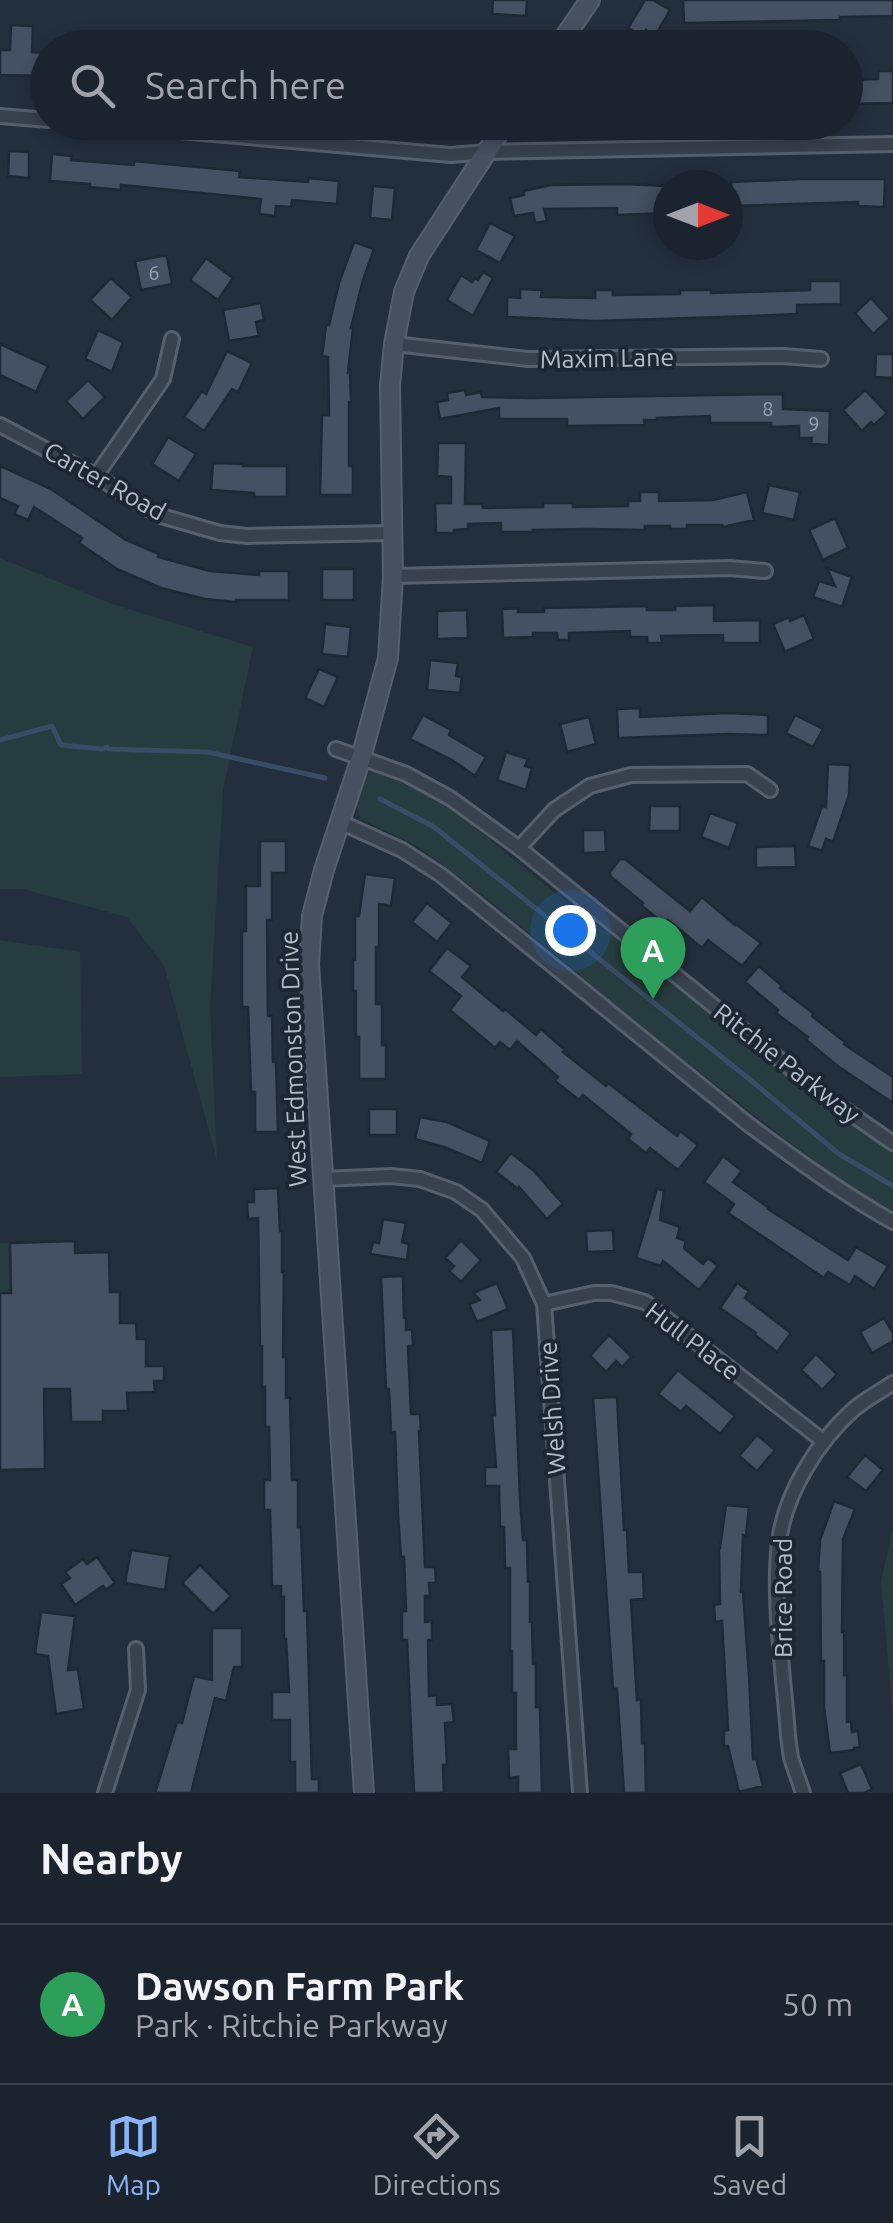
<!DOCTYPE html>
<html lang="en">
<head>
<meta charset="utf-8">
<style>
	body { margin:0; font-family:Ubuntu,sans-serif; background:#242b36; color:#f1f3f6 }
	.compass { position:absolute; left:653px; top:170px; width:90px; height:90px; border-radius:50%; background:#1b232e; box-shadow:0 5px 15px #0003; rotate:90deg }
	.you { position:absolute; left:570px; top:930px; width:35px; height:35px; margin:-25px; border:8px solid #fff; border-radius:50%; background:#1a73e8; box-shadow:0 0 0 15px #1a73e833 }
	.badge { display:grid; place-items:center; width:65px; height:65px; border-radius:50%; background:#8ab4f8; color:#fff; font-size:32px; font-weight:700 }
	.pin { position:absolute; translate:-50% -82px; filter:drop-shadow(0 2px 5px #0008) }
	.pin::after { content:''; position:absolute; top:52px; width:35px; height:30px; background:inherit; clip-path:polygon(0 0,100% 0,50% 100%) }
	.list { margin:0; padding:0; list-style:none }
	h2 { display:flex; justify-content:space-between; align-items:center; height:130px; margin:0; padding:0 40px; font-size:42px }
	h2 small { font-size:32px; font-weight:400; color:#a0a4aa }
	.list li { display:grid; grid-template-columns:65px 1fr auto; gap:30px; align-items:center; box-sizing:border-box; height:160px; padding:0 40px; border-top:2px solid #39404a }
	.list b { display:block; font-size:38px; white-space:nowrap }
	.list p { margin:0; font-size:32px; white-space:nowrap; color:#a0a4aa }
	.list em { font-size:32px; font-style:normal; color:#a0a4aa }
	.icon { flex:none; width:55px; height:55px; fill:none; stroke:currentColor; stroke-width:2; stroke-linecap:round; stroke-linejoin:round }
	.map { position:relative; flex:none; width:893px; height:1793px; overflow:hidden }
	.search { position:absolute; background:#1b232e; box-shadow:0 5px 15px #0003; left:30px; right:30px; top:30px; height:110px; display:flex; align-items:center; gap:25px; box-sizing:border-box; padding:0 35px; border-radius:55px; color:#a0a4aa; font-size:38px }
	.sheet { height:290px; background:#1b232e }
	nav { display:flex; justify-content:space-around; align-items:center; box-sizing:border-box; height:140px; border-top:2px solid #39404a; background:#1b232e; font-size:28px; color:#a0a4aa }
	nav a { display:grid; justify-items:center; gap:5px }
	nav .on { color:#8ab4f8 }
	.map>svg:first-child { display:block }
	.green { fill:#263c3f }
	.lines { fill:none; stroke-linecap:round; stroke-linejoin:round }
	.stream { stroke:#394c67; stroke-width:5 }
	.building { fill:#455162; stroke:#1f2835; stroke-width:2.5 }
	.street-casing { stroke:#565f6c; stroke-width:18 }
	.secondary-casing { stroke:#565f6c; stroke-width:22 }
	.street { stroke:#38414e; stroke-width:12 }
	.secondary { stroke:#465061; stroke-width:18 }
	.labels { text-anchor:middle; stroke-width:8; stroke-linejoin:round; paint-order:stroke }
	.number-label { font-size:20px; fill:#98a1af }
	.street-label { font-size:25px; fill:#b4bcc9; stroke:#1d2633 }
</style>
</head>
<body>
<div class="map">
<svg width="893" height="1793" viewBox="0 0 893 1793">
	<rect width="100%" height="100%" fill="#242f3e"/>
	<g class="green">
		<polygon points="0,558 112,604 253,647 223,790 210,1008 217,1160 164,966 127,917 23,889 0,889"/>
		<polygon points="374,771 384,771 448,806 571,906 677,982 803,1088 893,1151 893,1218 871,1204 748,1110 630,1017 489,900 419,847 360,818 356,804 367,775"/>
		<polygon points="0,940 80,952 82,1074 0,1077"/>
		<polygon points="0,1243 10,1243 11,1293 0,1293"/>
		<polygon points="893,1527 893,1719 881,1581"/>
	</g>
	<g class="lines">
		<g class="stream">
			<polyline points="0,740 52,726 61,745 102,749 107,747 109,749 207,752 325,778"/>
			<polyline points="380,799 434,827 748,1078 839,1154 893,1186"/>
		</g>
	</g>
	<g class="building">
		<polygon points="493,0 527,0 526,16 492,14"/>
		<polygon points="645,0 653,0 670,10 655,36 646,30 642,36 628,28"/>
		<polygon points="683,0 893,0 893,16 840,17 840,20 684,23"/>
		<polygon points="11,25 33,26 32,52 48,53 48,76 0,75 0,50 10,50"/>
		<polygon points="483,32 505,48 472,48"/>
		<polygon points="878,71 893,71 893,103 846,104 846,80 878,79"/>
		<polygon points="9,151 29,152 29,178 8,176"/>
		<polygon points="52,154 72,156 71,160 134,165 134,161 240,171 239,177 308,182 308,178 339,181 337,204 292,200 291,207 276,206 275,216 259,214 261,199 121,185 121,190 90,187 90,184 50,181"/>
		<polygon points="801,179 885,179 884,207 858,206 858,202 731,206 731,182"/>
		<polygon points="623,184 668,186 668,213 617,215 617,208 544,209 547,221 535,223 533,213 514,216 510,198 524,195 524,191 551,185"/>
		<polygon points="373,186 395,188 392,220 370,218"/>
		<polygon points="490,223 515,236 500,263 476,250"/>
		<polygon points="354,242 374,249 363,280 351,328 353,328 348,372 350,371 351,402 349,402 349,466 353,466 353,495 320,495 322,415 329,415 328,357 322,356 326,325 329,325 339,283"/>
		<polygon points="162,256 167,256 172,284 141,290 135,261"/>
		<polygon points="206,258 233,278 218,300 190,280"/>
		<polygon points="483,272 493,278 473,316 447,300 461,275 472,282 475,278 478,280"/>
		<polygon points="111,278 132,297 112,320 90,300"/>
		<polygon points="810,281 841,281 841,304 797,305 797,314 753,316 595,321 507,317 507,297 520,298 520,289 542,290 541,297 595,298 595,290 613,290 613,295 680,294 680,290 711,290 711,293 810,290"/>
		<polygon points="871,298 890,319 873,334 855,313"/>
		<polygon points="261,303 264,320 256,322 259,336 229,341 223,310"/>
		<polygon points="98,330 123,342 112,372 85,359"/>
		<polygon points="0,344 48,366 36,392 0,375"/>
		<polygon points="227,351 252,363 238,392 232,389 204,431 184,417 202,391 206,394"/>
		<polygon points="876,354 893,354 893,378 875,377"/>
		<polygon points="88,380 105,397 83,419 66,401"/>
		<polygon points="465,390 466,395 481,392 482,397 530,398 783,394 783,409 830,411 829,445 811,444 812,438 799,438 799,426 771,427 771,423 710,423 710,416 657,418 657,420 644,420 645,425 567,426 567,419 499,419 499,408 440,419 437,402 448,400 447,393"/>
		<polygon points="865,390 887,413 874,425 871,422 862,431 843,410"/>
		<polygon points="168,437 196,454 179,481 152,464"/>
		<polygon points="438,443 466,443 465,504 482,504 483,508 543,507 543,503 573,503 573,507 628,506 628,501 640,501 640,492 659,492 659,501 713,500 747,492 754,520 723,527 722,525 687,525 687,529 670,529 670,526 645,526 645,530 586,529 533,530 533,532 501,532 501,523 468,524 468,529 454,530 454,533 436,533 435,503 451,503 451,477 437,476"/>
		<polygon points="213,463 243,464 243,466 287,466 287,497 254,497 254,493 211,490"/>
		<polygon points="0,466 51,489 126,540 159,554 158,557 210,571 259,575 259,571 289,571 289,600 236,600 236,602 205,599 161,588 117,569 79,543 82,538 34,507 28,520 14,514 18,506 0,498"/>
		<polygon points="769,485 800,492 794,520 762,513"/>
		<polygon points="835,518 848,548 823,560 809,530"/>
		<polygon points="827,568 852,577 842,607 813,597 819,581 835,586"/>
		<rect x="322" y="569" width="32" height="31"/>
		<polygon points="714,605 714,621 760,620 760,643 723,643 723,635 661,636 662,643 647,643 647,637 630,637 630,631 569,633 569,640 558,640 557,633 533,633 533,637 503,638 502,609 518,608 518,612 544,612 544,608 647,606 647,610 675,610 675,606"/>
		<polygon points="467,610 468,638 437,639 437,611"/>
		<polygon points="804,615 814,639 785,652 773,624 789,617 790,621"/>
		<polygon points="325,624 351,627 348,657 322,654"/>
		<polygon points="430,660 458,663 456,676 462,677 460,693 427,690"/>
		<polygon points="319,669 338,677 324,707 305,698"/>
		<polygon points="640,708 640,717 729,713 768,715 768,735 729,734 618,738 617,709"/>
		<polygon points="423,715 451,730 449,735 486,757 475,776 452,760 410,739"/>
		<polygon points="795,715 823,729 813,747 786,733"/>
		<polygon points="589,717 596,744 567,752 560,724"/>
		<polygon points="506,752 528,759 525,766 532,768 526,790 497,780"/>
		<polygon points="828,764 850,765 849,795 833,842 826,839 822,851 808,846 822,806 826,807"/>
		<polygon points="650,806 680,806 680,831 649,831"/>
		<polygon points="710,813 738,823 729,848 701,837"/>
		<polygon points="583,830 605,830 606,852 583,853"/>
		<polygon points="260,841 286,841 286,873 272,873 272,920 267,920 268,1016 272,1016 273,1062 276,1062 278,1132 255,1132 255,1092 251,1092 248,1007 242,1007 242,931 246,931 246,886 260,886"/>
		<polygon points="795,846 796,867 756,868 756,847"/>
		<polygon points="620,859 625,859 690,911 702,897 735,925 736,924 761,943 742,966 708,940 702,948 668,920 664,924 641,905 643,903 610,876 610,872"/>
		<polygon points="365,874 395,878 391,906 379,904 379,947 376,947 376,1004 382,1004 382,1045 386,1045 386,1079 359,1079 359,1037 356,1037 356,991 353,991 353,960 355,960 355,916 359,916"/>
		<polygon points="427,903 452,923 437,942 412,922"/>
		<polygon points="447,948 471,966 462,977 503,1011 505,1009 536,1035 541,1029 565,1050 563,1052 606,1086 608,1083 677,1136 680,1131 698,1145 678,1170 650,1148 646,1153 628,1139 631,1134 583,1095 579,1100 555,1081 558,1077 517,1041 510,1050 500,1042 495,1048 450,1010 461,996 429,971"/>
		<polygon points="759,966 782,986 780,988 813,1013 812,1016 845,1042 844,1044 893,1077 893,1103 839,1067 806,1040 808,1037 776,1013 778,1010 745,982"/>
		<rect x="369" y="1109" width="28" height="26"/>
		<polygon points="420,1117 447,1122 490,1141 482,1163 444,1147 415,1139"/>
		<polygon points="511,1153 534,1171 563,1204 547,1219 519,1187 518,1189 496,1172"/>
		<polygon points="723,1156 742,1171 733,1182 769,1208 768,1209 848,1260 856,1247 888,1266 874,1289 855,1276 850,1285 828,1272 824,1278 728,1213 734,1204 704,1182"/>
		<polygon points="278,1188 280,1231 282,1231 282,1272 284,1272 283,1357 286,1357 286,1398 290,1398 292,1480 298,1480 298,1527 301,1527 304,1611 307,1611 312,1779 319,1779 319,1793 295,1793 295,1762 290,1762 290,1720 272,1720 272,1692 289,1692 286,1639 284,1639 284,1597 281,1597 281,1586 272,1586 270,1510 264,1510 264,1480 270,1480 269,1427 265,1427 265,1387 262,1387 262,1346 260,1346 258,1218 248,1219 247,1202 254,1202 254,1189"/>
		<polygon points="657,1189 664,1190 660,1220 680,1227 677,1238 686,1241 684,1248 703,1264 708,1258 718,1266 699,1290 663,1261 661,1266 636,1258"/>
		<polygon points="383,1219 406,1223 402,1242 409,1244 407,1260 370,1254 373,1242 379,1243"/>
		<polygon points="613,1230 614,1251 587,1252 586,1231"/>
		<polygon points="461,1240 481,1260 461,1282 449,1271 454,1266 445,1258"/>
		<polygon points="75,1241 75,1253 109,1252 110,1292 120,1292 120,1323 136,1323 137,1339 146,1339 146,1366 164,1366 164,1381 154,1381 155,1392 127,1393 128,1411 103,1411 103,1422 71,1422 70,1389 44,1389 45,1469 0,1470 0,1293 11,1293 10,1243"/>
		<polygon points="403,1276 404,1318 406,1318 406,1330 412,1329 413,1346 408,1346 411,1414 420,1414 421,1431 419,1431 425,1567 435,1567 436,1583 429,1583 430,1596 425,1596 425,1622 432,1621 432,1640 428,1640 429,1696 437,1695 437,1705 452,1704 454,1722 445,1723 447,1765 443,1765 444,1793 414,1793 407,1640 402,1640 402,1611 406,1611 404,1557 401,1557 398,1515 395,1432 391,1432 389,1389 386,1389 381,1277"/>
		<polygon points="497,1283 508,1309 477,1322 469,1304 480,1300 473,1293"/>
		<polygon points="737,1283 749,1291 745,1298 791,1333 777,1352 755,1335 756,1333 720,1308"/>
		<polygon points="884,1318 893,1333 893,1341 872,1353 860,1332"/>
		<polygon points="513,1329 520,1498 523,1540 527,1540 528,1582 530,1582 530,1622 532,1622 533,1664 536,1664 536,1707 540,1707 542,1793 518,1793 518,1777 509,1778 508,1749 516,1749 516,1693 512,1693 512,1651 510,1651 510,1568 505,1568 504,1527 500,1527 499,1486 485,1486 485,1467 496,1467 492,1415 495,1415 491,1330"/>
		<polygon points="609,1335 632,1357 622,1367 616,1361 606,1372 590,1356"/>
		<polygon points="816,1354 837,1374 822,1390 801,1370"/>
		<polygon points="678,1370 735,1416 720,1434 686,1406 681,1412 658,1394"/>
		<polygon points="617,1397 624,1530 627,1530 629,1572 643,1572 644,1599 631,1600 637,1700 641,1699 642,1743 645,1743 646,1793 624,1793 617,1689 613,1689 593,1398"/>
		<polygon points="757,1435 775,1450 757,1471 739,1456"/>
		<polygon points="865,1455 883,1470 866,1491 847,1477"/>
		<polygon points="834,1501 855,1509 843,1539 842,1632 844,1632 844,1675 847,1675 847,1722 851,1721 852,1732 858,1731 860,1747 854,1748 855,1750 830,1753 824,1707 824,1661 821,1661 820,1572 818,1571 820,1540"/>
		<polygon points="726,1505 749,1507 746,1536 743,1535 741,1592 743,1592 749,1675 753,1759 756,1758 763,1786 739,1792 728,1746 724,1746 724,1731 728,1730 722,1621 715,1622 714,1605 720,1604 719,1548 720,1548"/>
		<polygon points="131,1550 170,1556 165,1590 125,1583"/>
		<polygon points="97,1557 115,1583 106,1590 103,1586 75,1605 61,1584 70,1578 65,1572 83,1559 87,1564"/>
		<polygon points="200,1565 231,1596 213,1614 182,1583"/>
		<polygon points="41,1612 75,1616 68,1670 78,1669 84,1709 56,1714 48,1656 35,1654"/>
		<polygon points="212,1628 242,1628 242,1667 234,1667 226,1701 215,1698 191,1793 155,1793 177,1722 182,1723 194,1676 212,1680"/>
		<polygon points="861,1764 872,1789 864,1793 848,1793 840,1773"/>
	</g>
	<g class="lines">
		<defs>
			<g id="street">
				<polyline points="0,116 48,120"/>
				<polyline points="76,122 451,155 486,152 893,144"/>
				<polyline points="394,344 528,359 783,356 821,359"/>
				<polyline points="0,425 96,476 158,515 220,533 247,536 392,533"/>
				<polyline points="96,476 163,379 172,339"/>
				<polyline points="393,576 730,568 765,571"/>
				<polyline points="336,749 406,774 450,798 519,848 821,1093 893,1143"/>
				<path d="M340 822 402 850 441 875 748 1124C795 1159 842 1193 893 1222"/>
				<polyline points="519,848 554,810 590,786 631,775 747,774 770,790"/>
				<polyline points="323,1179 391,1176 420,1179 456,1192 482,1210 523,1258 544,1304 580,1793"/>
				<polyline points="544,1304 594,1293 611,1293 645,1302 823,1441"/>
				<polyline points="105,1793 138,1690 136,1649"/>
				<path d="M803 1793 791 1758 788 1736C784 1676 772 1601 779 1542 785 1493 818 1441 854 1409 866 1399 880 1392 893 1383"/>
			</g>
			<g id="secondary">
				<polyline points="557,48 590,0"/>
				<polyline points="364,1793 309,964 312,916 324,870 361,758 388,658 393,576 390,385 394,344 404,292 419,256 506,122"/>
			</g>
		</defs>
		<use href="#street" class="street-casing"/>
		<use href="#secondary" class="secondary-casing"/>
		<use href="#street" class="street"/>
		<use href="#secondary" class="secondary"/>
	</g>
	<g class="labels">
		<g class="number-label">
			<text x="154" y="280">6</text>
			<text x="768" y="416">8</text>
			<text x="814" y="431">9</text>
		</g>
		<g class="street-label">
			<text transform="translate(607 358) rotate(-1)" y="9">Maxim Lane</text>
			<text transform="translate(105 481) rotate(29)" y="9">Carter Road</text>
			<text transform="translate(293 1059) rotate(-92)" y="9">West Edmonston Drive</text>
			<text transform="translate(787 1063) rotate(38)" y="9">Ritchie Parkway</text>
			<text transform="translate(693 1341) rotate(37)" y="9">Hull Place</text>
			<text transform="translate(552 1408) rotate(-94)" y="9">Welsh Drive</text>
			<text transform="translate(783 1598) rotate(-90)" y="9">Brice Road</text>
		</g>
	</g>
</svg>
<svg class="compass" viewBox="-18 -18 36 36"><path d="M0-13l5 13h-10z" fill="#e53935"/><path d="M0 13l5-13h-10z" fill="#a0a4aa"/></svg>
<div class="you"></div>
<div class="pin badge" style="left:653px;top:999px;background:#2e9e5b">A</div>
<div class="search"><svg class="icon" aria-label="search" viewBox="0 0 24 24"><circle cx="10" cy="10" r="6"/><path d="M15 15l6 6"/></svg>Search here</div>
</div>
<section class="sheet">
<h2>Nearby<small></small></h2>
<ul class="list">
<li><span class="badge" style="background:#2e9e5b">A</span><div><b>Dawson Farm Park</b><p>Park · Ritchie Parkway</p></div><em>50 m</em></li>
</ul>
</section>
<nav>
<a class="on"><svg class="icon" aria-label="map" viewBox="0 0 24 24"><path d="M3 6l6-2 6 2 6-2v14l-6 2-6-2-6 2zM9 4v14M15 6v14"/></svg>Map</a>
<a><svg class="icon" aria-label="directions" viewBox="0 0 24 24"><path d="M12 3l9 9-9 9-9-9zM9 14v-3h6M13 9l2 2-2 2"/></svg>Directions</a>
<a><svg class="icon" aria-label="saved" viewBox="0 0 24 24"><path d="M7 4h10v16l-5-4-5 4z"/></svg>Saved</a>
</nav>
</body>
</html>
